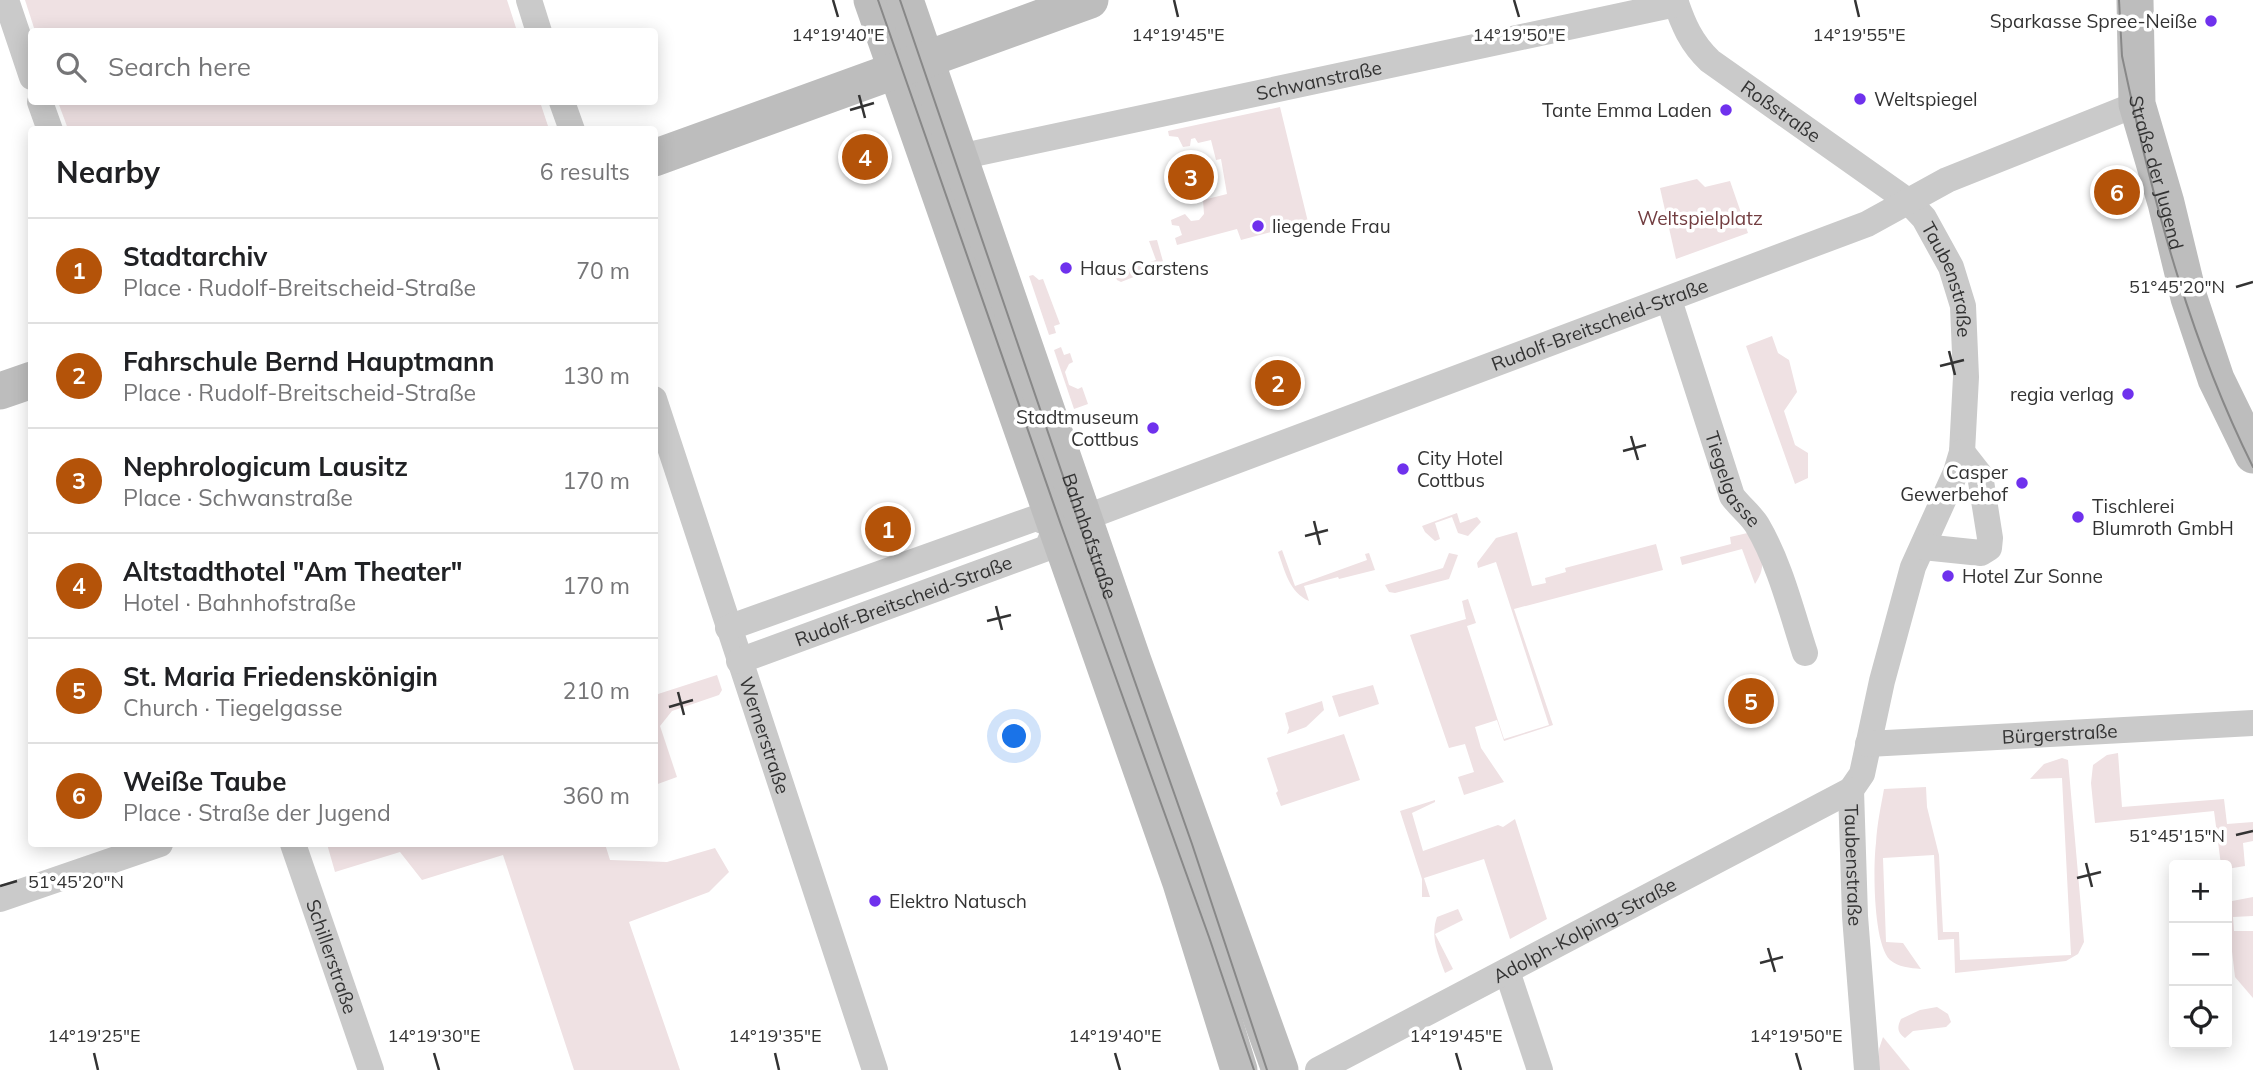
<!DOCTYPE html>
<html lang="en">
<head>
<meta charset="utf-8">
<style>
	body { margin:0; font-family:Mulish,sans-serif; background:#f2f2f2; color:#202124 }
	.controls { position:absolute; right:21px; bottom:21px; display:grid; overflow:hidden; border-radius:7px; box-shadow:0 4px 18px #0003 }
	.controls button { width:63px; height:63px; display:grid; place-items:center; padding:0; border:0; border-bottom:2px solid #e0e0e0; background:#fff; color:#202124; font:35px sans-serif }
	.you { position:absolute; left:1015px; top:737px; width:24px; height:24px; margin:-18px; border:5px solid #fff; border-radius:50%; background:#1a73e8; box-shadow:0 0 0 10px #1a73e833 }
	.badge { display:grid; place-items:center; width:46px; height:46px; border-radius:50%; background:#b45309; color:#fff; font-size:23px; font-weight:700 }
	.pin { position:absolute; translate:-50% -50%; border:4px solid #fff; box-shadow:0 2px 7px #0006 }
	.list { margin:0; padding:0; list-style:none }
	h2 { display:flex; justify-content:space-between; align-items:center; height:91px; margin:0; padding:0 28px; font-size:30px }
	h2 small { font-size:23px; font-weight:400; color:#757577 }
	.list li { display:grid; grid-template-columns:46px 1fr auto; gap:21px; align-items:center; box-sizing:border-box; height:105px; padding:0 28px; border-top:2px solid #e0e0e0 }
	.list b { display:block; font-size:26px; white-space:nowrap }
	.list p { margin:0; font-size:23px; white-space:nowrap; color:#757577 }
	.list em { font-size:23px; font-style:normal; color:#757577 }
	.icon { flex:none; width:38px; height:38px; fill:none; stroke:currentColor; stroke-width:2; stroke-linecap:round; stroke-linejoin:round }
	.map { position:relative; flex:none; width:2253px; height:1070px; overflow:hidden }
	.search { position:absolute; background:#fff; box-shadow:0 4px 18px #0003; left:28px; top:28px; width:630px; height:77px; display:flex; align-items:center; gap:18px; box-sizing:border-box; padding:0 24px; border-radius:7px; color:#757577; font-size:26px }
	.panel { position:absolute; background:#fff; box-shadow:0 4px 18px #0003; left:28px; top:126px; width:630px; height:721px; border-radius:7px }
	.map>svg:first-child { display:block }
	.green { fill:#efe1e3 }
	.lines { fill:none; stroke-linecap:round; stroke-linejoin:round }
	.street { stroke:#cacaca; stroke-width:26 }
	.secondary { stroke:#bdbdbd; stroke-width:37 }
	.tram { stroke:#888; stroke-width:2 }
	.ticks { fill:none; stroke:#333; stroke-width:2.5 }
	.poi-dot { fill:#6f31ed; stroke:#fff; stroke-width:2.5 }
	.labels { text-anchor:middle; stroke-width:7; stroke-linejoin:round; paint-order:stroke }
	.poi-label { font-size:19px; fill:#333; stroke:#fff; text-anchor:start }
	.street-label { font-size:19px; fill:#333; stroke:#fff }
	.park-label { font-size:19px; fill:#723d40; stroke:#fff }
	.ticks-label { font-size:18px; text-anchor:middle; fill:#333; stroke:#fff; stroke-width:7; stroke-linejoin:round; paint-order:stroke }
</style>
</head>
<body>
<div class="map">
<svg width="2253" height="1070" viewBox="0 0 2253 1070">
	<rect width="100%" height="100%" fill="#fff"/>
	<g class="green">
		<polygon points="25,0 507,0 517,31 35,31"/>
		<polygon points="58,102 540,102 549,129 68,129"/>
		<polygon points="1280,107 1308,222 1241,240 1237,229 1177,245 1175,238 1182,235 1179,226 1172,225 1171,220 1185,214 1191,221 1199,220 1204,214 1203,200 1227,194 1221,159 1216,160 1211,140 1198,143 1195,138 1191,139 1190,146 1183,147 1178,137 1169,136 1168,131"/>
		<polygon points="1697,179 1705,187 1730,181 1748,233 1676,259 1660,188"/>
		<polygon points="1157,240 1164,265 1121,282 1117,280 1114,274 1156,260 1149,241"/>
		<polygon points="1033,275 1039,280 1043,279 1060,324 1054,326 1056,333 1049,335 1029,276"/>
		<polygon points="1772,336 1778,353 1789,360 1797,392 1784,411 1795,445 1808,453 1808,478 1795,484 1746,346"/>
		<polygon points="1061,347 1064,355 1070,353 1073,362 1069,364 1065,372 1069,385 1078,389 1082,387 1088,404 1074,409 1054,350"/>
		<polygon points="1457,513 1460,523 1477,517 1481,522 1468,536 1458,533 1452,517 1435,523 1440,539 1435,541 1425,532 1422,526"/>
		<polygon points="1517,532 1532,586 1546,583 1545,578 1566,572 1565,568 1656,544 1663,570 1514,609 1553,725 1504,741 1497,720 1475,727 1481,748 1504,782 1464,795 1458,777 1474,772 1465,744 1449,748 1410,635 1466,619 1462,601 1468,599 1476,623 1467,626 1504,739 1549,725 1496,562 1478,568 1477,563 1496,538"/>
		<path d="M1752 532C1760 552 1769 564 1755 584L1742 549 1682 565 1680 557 1731 544 1730 537Z"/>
		<path d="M1282 550 1295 586 1367 560 1365 554 1369 553 1375 570 1339 579 1338 577 1304 586 1309 601C1289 592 1285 571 1278 552Z"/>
		<polygon points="1449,553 1458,555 1449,579 1395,593 1389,592 1385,585 1443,568"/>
		<polygon points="717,675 722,690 719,695 672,711 660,726 677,777 655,785 655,695"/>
		<polygon points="1373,685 1379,704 1339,717 1332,696"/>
		<polygon points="1322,701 1324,710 1306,727 1287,734 1289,728 1285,713"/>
		<polygon points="1344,734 1360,780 1281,806 1276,793 1278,791 1267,758"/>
		<polygon points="2118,753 2122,807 2224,799 2227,824 2253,822 2253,841 2243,843 2245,866 2227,869 2227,865 2221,865 2214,811 2095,823 2091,783 2093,765 2107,755"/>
		<path d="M2062 758 2068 760 2084 942 2078 954 2066 961 1955 973 1954 939 1938 940 1934 855 1883 858 1886 942 1903 943 1921 969C1910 968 1898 967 1890 960 1873 944 1873 866 1876 843 1877 824 1881 806 1884 789L1926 787 1927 807 1939 855 1943 932H1959L1960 960 2071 955 2062 778 2030 779 2044 764Z"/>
		<polygon points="1435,800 1435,802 1412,813 1423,851 1498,825 1503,827 1515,819 1547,919 1510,939 1484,859 1424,878 1430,897 1422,897 1422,879 1400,811"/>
		<polygon points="327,844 605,844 610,860 667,862 715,848 729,872 709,892 629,922 680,1070 574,1070 503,855 422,880 400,852 335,872"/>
		<polygon points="2253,897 2253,916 2233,917 2234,931 2253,931 2253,998 2235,977 2227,909 2227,902"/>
		<path d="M1458 909 1463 920 1435 934 1453 969 1445 973C1438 954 1430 937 1437 917Z"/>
		<path d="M1937 1007 1948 1014 1951 1022 1946 1027 1913 1031 1905 1038C1897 1032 1897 1027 1901 1019L1920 1010Z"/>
		<polygon points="1883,1037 1910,1070 1878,1070 1879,1049"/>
	</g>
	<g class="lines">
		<g class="street">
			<polyline points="6,0 32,77"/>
			<polyline points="529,0 539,32"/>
			<path id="s1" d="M1675 0C1683 24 1691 43 1710 61L1908 201 1924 218 1951 267 1963 306 1966 377 1962 452 1956 472 1913 567 1882 681 1862 774 1851 790 1855 916 1867 1070"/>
			<polyline points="40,102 50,130"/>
			<polyline points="562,102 572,130"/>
			<path id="s2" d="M959 157 1676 4"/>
			<path id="s3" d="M1669 300 1732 496C1739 506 1751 515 1757 525 1780 564 1791 610 1805 653"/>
			<path id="s4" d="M654 399 875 1070"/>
			<polyline points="1923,547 1981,553 1989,548 1990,538 1980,475 1962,452"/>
			<path id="s5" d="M728 628 1036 518 1056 527 1100 512 1867 224 1947 180 2137 104"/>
			<path id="s6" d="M739 661 1047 548 1056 527"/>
			<path id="s7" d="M1868 744 2253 723"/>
			<path id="s8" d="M293 844 371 1070"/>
			<polyline points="0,899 160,844"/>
			<polyline points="1507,971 1540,1070"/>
			<path id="s9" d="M1318 1070 1851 790"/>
		</g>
		<g class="secondary">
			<polyline points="872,0 1181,883 1239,1070"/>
			<path id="s10" d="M905 0 1133 661 1280 1070"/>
			<path id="s11" d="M2135 0 2137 104 2166 203 2189 298 2216 379 2253 455"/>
			<polyline points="654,158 1090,0"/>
			<polyline points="0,391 32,380"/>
		</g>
		<g class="tram">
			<polyline points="878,0 1061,525 1209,937 1254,1070"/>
			<polyline points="900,0 1078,520 1192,844 1267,1070"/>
			<path d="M2119 0 2122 56 2127 79C2155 210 2193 347 2253 467"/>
		</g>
	</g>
	<path class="ticks" d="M833 0 838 17M1174 0 1178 17M1514 0 1519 17M1855 0 1859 17M859 95 865 118M850 110 874 103M2236 287 2253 282M1949 351 1955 375M1940 366 1964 360M1631 436 1638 460M1623 451 1646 445M1314 521 1320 545M1305 536 1328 530M996 606 1002 630M987 621 1011 615M678 692 684 715M669 707 693 700M2236 835 2253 831M2086 863 2092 887M2077 878 2101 872M0 886 17 881M1768 948 1775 972M1760 963 1783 957M94 1053 98 1070M434 1053 439 1070M775 1053 779 1070M1115 1053 1120 1070M1456 1053 1461 1070M1796 1053 1801 1070"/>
	<g class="poi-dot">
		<circle cx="2211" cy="21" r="7"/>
		<circle cx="1860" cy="99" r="7"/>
		<circle cx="1726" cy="110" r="7"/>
		<circle cx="1258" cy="226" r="7"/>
		<circle cx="1066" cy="268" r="7"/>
		<circle cx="2128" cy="394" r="7"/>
		<circle cx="1153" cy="428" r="7"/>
		<circle cx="1403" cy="469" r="7"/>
		<circle cx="2022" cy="483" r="7"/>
		<circle cx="2078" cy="517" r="7"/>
		<circle cx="1948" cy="576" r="7"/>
		<circle cx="875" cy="901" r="7"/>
	</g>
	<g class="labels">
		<g class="poi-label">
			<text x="2197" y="28" text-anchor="end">Sparkasse Spree-Neiße</text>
			<text x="1874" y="106">Weltspiegel</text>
			<text x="1712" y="117" text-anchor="end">Tante Emma Laden</text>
			<text x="1272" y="233">liegende Frau</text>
			<text x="1080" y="275">Haus Carstens</text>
			<text x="2114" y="401" text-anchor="end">regia verlag</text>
			<text x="1139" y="424" text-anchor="end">Stadtmuseum<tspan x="1139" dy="22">Cottbus</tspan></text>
			<text x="1417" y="465">City Hotel<tspan x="1417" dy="22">Cottbus</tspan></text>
			<text x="2008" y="479" text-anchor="end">Casper<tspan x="2008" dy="22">Gewerbehof</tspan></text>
			<text x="2092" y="513">Tischlerei<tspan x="2092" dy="22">Blumroth GmbH</tspan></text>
			<text x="1962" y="583">Hotel Zur Sonne</text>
			<text x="889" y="908">Elektro Natusch</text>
		</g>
		<g class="street-label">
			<text dy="7" stroke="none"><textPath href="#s2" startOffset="368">Schwanstraße</textPath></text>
			<text dy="7" stroke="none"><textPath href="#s1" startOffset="158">Roßstraße</textPath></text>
			<text dy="7" stroke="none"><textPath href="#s11" startOffset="175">Straße der Jugend</textPath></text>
			<text dy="7" stroke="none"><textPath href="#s1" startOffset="404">Taubenstraße</textPath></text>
			<text dy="7" stroke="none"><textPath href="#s5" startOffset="929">Rudolf-Breitscheid-Straße</textPath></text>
			<text dy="7" stroke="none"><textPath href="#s3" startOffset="191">Tiegelgasse</textPath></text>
			<text dy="7" stroke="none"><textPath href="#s10" startOffset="567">Bahnhofstraße</textPath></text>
			<text dy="7" stroke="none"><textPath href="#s6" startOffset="175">Rudolf-Breitscheid-Straße</textPath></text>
			<text dy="7" stroke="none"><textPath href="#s7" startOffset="192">Bürgerstraße</textPath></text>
			<text dy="7" stroke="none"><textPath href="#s4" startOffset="354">Wernerstraße</textPath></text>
			<text dy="7" stroke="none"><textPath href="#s1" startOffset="1013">Taubenstraße</textPath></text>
			<text dy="7" stroke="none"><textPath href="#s9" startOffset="301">Adolph-Kolping-Straße</textPath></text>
			<text dy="7" stroke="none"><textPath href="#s8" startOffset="119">Schillerstraße</textPath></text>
		</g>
		<g class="park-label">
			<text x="1700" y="225">Weltspielplatz</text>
		</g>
	</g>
	<g class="ticks-label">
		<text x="838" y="41">14°19'40"E</text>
		<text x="1178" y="41">14°19'45"E</text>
		<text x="1519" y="41">14°19'50"E</text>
		<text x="1859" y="41">14°19'55"E</text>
		<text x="2177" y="293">51°45'20"N</text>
		<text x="2177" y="842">51°45'15"N</text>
		<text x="76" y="888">51°45'20"N</text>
		<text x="94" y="1042">14°19'25"E</text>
		<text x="434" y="1042">14°19'30"E</text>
		<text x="775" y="1042">14°19'35"E</text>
		<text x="1115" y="1042">14°19'40"E</text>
		<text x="1456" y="1042">14°19'45"E</text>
		<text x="1796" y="1042">14°19'50"E</text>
	</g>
</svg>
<div class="controls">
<button>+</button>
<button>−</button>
<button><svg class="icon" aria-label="locate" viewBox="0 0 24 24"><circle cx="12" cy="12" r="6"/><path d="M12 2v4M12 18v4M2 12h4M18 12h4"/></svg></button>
</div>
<div class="you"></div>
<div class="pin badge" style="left:888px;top:529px">1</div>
<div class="pin badge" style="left:1278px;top:383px">2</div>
<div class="pin badge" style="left:1191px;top:177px">3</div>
<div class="pin badge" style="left:865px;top:157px">4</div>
<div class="pin badge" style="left:1751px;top:701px">5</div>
<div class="pin badge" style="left:2117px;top:192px">6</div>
<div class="search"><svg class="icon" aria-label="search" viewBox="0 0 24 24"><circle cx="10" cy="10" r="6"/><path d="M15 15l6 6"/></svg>Search here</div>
<section class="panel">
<h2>Nearby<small>6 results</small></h2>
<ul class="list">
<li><span class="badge">1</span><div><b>Stadtarchiv</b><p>Place · Rudolf-Breitscheid-Straße</p></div><em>70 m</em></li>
<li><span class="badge">2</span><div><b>Fahrschule Bernd Hauptmann</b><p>Place · Rudolf-Breitscheid-Straße</p></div><em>130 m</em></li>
<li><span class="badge">3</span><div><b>Nephrologicum Lausitz</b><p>Place · Schwanstraße</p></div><em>170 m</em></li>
<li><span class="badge">4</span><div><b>Altstadthotel &quot;Am Theater&quot;</b><p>Hotel · Bahnhofstraße</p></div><em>170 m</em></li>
<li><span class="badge">5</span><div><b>St. Maria Friedenskönigin</b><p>Church · Tiegelgasse</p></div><em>210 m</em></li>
<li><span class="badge">6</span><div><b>Weiße Taube</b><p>Place · Straße der Jugend</p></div><em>360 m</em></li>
</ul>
</section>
</div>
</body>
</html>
